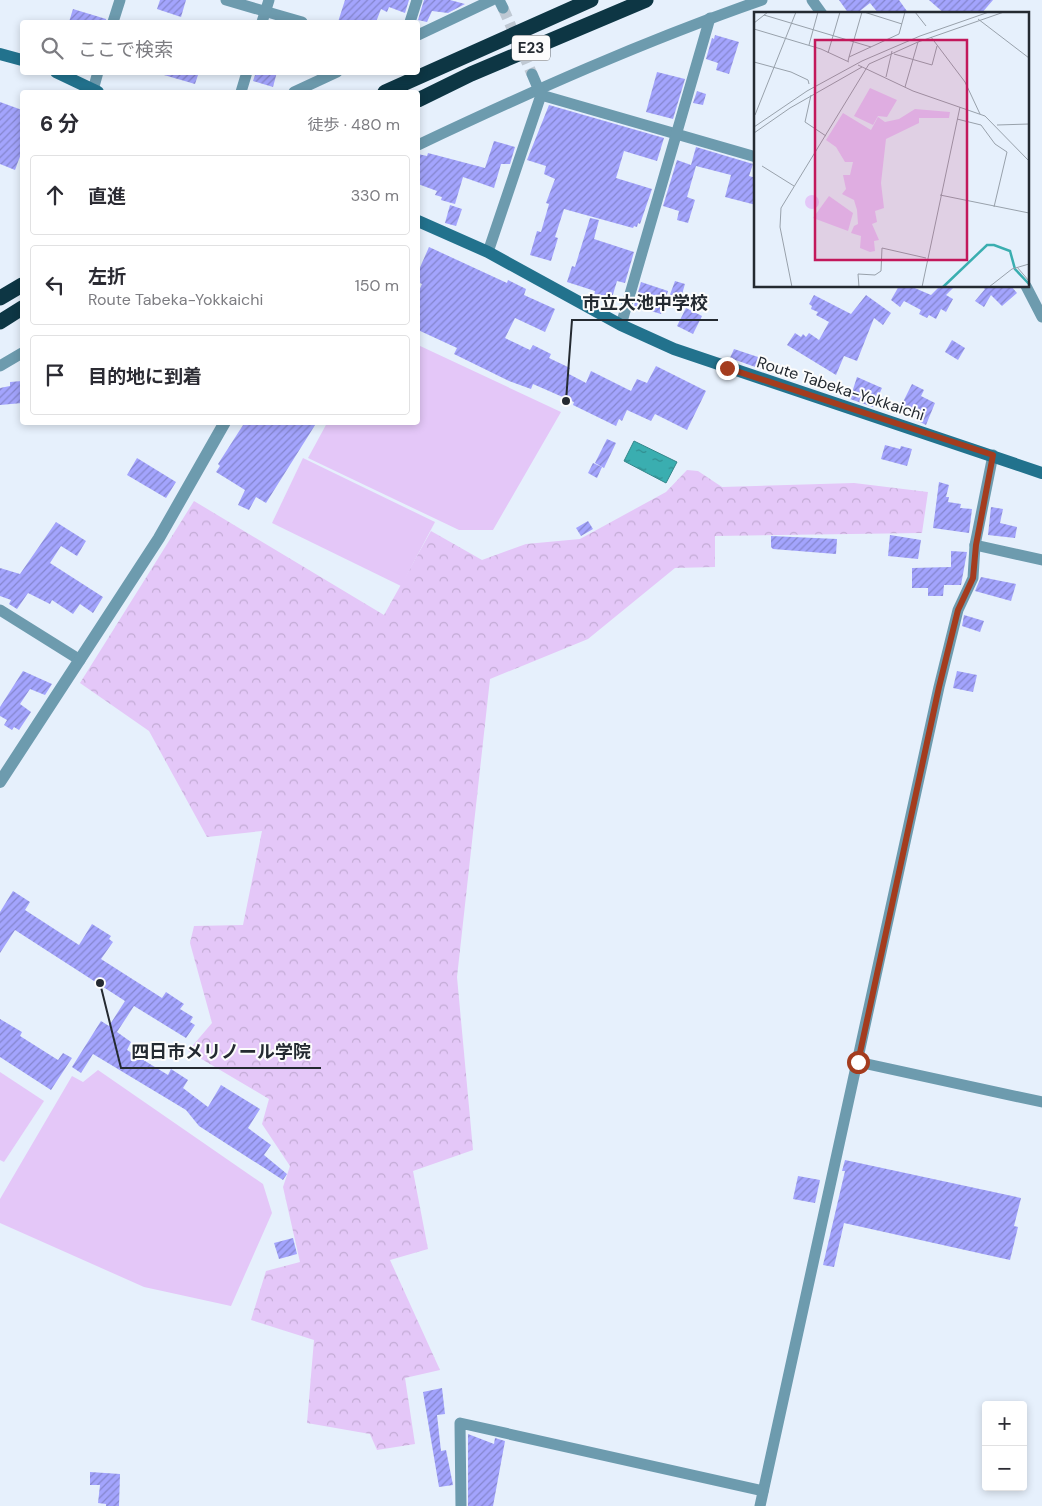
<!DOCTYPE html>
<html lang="ja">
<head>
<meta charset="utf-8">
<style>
	body { margin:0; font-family:"DM Sans","Noto Sans JP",sans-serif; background:#f7f7f7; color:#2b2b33 }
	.controls { position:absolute; right:15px; bottom:15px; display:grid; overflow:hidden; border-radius:5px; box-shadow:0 2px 8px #0003 }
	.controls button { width:45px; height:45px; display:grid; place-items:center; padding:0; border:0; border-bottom:1px solid #e1e1e2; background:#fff; color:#2b2b33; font:25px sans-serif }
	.stop { position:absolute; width:15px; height:15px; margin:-11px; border:4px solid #a43c1e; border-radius:50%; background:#fff }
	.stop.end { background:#a43c1e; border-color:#fff; box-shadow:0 1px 5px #0008 }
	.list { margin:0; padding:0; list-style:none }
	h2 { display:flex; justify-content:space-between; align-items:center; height:65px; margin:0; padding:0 20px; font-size:21px }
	h2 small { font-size:16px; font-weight:400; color:#7c7c81 }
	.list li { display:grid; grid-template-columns:32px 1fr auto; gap:15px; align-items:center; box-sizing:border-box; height:80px; margin:0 10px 10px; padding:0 10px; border:1px solid #e1e1e2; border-radius:5px }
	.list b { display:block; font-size:19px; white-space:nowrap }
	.list p { margin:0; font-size:16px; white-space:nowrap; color:#7c7c81 }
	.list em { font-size:16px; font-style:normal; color:#7c7c81 }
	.icon { flex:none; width:28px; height:28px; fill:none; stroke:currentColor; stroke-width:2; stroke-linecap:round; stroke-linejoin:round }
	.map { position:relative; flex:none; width:1042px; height:1506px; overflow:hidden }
	.search { position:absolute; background:#fff; box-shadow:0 2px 8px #0003; left:20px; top:20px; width:400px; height:55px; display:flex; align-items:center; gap:12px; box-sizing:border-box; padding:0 18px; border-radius:5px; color:#7c7c81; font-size:19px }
	.panel { position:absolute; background:#fff; box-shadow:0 2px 8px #0003; left:20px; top:90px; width:400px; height:335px; border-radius:5px }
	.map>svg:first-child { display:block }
	.forest { fill:url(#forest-crowns) }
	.pitch { fill:#e4c7f8 }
	.water { fill:url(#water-ripples); stroke:#33868a }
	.building { fill:url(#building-hatch) }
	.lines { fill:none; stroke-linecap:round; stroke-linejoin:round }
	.minor-tunnel { stroke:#bfc8d3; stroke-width:11; stroke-dasharray:11 5.5; stroke-linecap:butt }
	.minor { stroke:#6d9bae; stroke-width:11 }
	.tertiary { stroke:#6d9bae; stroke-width:12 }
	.secondary { stroke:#22728d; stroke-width:12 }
	.motorway { stroke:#0d3644; stroke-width:15 }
	.route { stroke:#a43c1e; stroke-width:6 }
	.labels { text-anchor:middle; stroke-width:4; stroke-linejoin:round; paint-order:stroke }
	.shield { fill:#fcfcfc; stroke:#65696e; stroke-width:1 }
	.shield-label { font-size:15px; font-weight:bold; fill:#242a31 }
	.street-label { font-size:16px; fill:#242a31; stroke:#fcfcfc }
	.inset-river { fill:none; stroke:#3aaeb0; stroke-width:2.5 }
	.inset-road { fill:none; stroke:#98a1ab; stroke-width:1 }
	.view { fill:#c2185b; fill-opacity:0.15; stroke:#c2185b; stroke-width:2.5 }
	.inset-edge { fill:none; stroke:#242a31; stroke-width:2.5 }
	.leader { fill:none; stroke:#242a31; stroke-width:2 }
	.callout-dot { fill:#242a31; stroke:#fcfcfc; stroke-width:2 }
	.callout-label { font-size:18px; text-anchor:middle; font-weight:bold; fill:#242a31; stroke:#fcfcfc; stroke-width:4; stroke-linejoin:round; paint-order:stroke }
</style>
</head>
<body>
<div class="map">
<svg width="1042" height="1506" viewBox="0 0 1042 1506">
	<defs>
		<pattern id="forest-crowns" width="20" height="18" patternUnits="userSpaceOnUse" patternTransform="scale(1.25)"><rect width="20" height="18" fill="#e4c7f8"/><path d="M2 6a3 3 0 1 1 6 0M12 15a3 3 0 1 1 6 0" fill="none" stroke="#c3abd5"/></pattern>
		<pattern id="water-ripples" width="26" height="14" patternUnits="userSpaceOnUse" patternTransform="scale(1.25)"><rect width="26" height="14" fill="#3aaeb0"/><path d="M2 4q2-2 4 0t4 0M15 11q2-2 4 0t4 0" fill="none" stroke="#318e90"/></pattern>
		<pattern id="building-hatch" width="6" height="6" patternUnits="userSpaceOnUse" patternTransform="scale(1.25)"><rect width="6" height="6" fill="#a3a4fd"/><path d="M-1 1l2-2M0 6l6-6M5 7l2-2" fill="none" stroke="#8586cd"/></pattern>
	</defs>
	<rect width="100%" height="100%" fill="#e6f0fc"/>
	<polygon class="forest" points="687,470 698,471 722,487 854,483 928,492 922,533 715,536 715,567 675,568 588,639 490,679 457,977 473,1150 413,1171 428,1249 390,1260 440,1370 405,1378 415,1444 377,1450 370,1434 307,1423 314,1340 251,1320 266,1271 300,1262 283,1187 290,1166 262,1124 269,1099 188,1051 212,1023 190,943 194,926 243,925 262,831 207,837 149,731 80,683 194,501 384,615 431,531 482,560 526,544 580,539 666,492"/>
	<g class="pitch">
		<polygon points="418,345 561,412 493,530 459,530 308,458 327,423 418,422"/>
		<polygon points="303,458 435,522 401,586 272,523"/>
		<polygon points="98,1070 263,1184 272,1213 231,1306 144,1287 0,1223 0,1199 72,1076 83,1082"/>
		<polygon points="0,1072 44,1101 4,1162 0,1160"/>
	</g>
	<polygon class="water" points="634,441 677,462 666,483 624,461"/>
	<g class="building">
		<polygon points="160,0 186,0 181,17 157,9"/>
		<polygon points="345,0 409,0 405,13 389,7 387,12 381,9 376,22 338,22"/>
		<polygon points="424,0 450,0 465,4 448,13 432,11 427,22 418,20"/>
		<polygon points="839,0 899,0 909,14 879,14 870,3 856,14 849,14"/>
		<polygon points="929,0 993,0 981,14 945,14"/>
		<polygon points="73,9 106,19 106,22 69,22"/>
		<polygon points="715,35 739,42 729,74 716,70 718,63 706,59 712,38 714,39"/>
		<polygon points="165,72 199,72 195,84 164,75"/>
		<polygon points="256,72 277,72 273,87 253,81"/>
		<polygon points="657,72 685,79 673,119 646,112"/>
		<polygon points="697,91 706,94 703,105 693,103"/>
		<polygon points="0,102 22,110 22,151 15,170 0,164"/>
		<polygon points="549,105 664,138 657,161 624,151 616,178 652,189 640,224 638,223 637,227 634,226 633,228 564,209 555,237 558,238 551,261 530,255 537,231 541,232 549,204 546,203 555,179 544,174 546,166 527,160"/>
		<polygon points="494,141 515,147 510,164 501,164 494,188 463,177 455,204 441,200 442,197 435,195 437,191 418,184 418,154 427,156 428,153 485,168"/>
		<polygon points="696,147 753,164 749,176 756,178 756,205 725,197 731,175 696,166 687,197 695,200 688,223 677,220 679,211 663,206 677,160 691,165"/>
		<polygon points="450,205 462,209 456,226 445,223"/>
		<polygon points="590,218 599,220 594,239 634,252 625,283 617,281 611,301 594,296 595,291 567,282 572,266 575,267"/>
		<polygon points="429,247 507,283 508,280 526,289 524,295 555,309 545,332 515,318 505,338 530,350 533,345 551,354 549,358 570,368 567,373 586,383 591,371 631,391 637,379 647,383 656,366 706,391 687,430 655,414 651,421 627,410 622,421 619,419 616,426 573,405 574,402 533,384 531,389 509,381 454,354 457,348 418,330 418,293 422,284 418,282 418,272"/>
		<polygon points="675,281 685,284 679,304 668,300"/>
		<polygon points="641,282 668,291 661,314 634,306"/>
		<polygon points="899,286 910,286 931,295 940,286 955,286 946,295 953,299 946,312 941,309 936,319 929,315 927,318 919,314 921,310 904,301 900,307 891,300"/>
		<polygon points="982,286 1011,286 1017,293 1002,306 991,295 984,307 975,301 985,289"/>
		<polygon points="814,295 851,314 866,295 891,313 883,325 874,318 857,361 844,356 836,375 787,345 795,333 801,337 803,334 806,337 809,333 819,340 829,322 816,315 818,312 811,309 812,306 809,304"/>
		<polygon points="686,308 702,316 693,334 677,326"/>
		<polygon points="952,340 965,348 958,360 945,352"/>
		<polygon points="734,349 764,359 761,369 730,358"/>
		<polygon points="857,377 882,388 873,407 850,399"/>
		<polygon points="22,381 22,403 0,405 0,388 10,386 10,382"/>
		<polygon points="912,384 924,390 921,396 935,403 926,425 916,420 918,416 901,406"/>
		<polygon points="245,422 317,422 266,503 256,497 249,510 238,505 245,490 216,472 220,466 218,464"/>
		<polygon points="607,439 616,443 604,468 595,463"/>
		<polygon points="885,445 900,449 901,446 912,449 907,466 881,459"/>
		<polygon points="137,458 176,482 166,498 127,475"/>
		<polygon points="593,463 602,467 597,478 588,473"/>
		<polygon points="939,482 949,485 946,497 949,497 948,502 961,504 960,508 972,509 969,533 933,528"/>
		<polygon points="991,507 1003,509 1000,523 1017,527 1015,538 988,535"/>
		<polygon points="588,521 593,529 581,536 576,528"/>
		<polygon points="56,522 86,541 77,556 61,546 50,563 103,597 93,613 80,604 73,614 52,600 50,604 28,593 17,609 9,604 11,600 0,596 0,568 20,574"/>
		<polygon points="890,535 921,540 918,559 888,556"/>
		<polygon points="771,536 837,539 836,554 773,549 771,547"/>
		<polygon points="951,551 967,552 961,585 944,585 943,596 928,596 928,588 912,588 912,568 951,567"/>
		<polygon points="981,577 1016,584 1011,601 975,591"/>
		<polygon points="964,615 984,621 980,632 962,626"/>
		<polygon points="23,671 52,684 45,695 30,689 20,704 31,712 19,730 14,727 12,730 4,725 7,720 0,716 0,707"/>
		<polygon points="957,671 977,675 973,692 953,688"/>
		<polygon points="13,891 30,902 25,910 79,945 92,924 111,936 109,939 113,942 101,959 162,998 166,992 184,1004 180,1009 193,1017 190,1022 195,1025 186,1038 134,1006 117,1032 131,1042 127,1050 168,1075 171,1069 188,1080 183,1088 208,1107 221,1085 260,1109 248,1128 271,1145 264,1155 287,1174 283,1180 199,1126 186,1110 93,1054 81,1073 72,1067 101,1021 109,1026 125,1001 15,930 0,953 0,912"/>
		<polygon points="0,1019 22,1032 20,1036 58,1060 63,1053 72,1058 51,1090 0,1057"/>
		<polygon points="845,1160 1021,1198 1014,1226 1018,1227 1010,1260 844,1223 834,1267 823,1265 845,1171 842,1171"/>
		<polygon points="798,1176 820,1180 815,1203 793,1199"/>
		<polygon points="293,1238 297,1254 279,1259 274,1243"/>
		<polygon points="442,1388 445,1414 437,1415 441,1451 446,1450 453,1485 439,1487 423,1392"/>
		<polygon points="468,1434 494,1444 495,1438 505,1441 493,1506 468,1506"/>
		<polygon points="90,1472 120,1474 119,1506 106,1506 106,1504 98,1503 100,1485 90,1485"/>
	</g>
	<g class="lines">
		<polyline class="minor-tunnel" points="503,8 532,74"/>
		<g class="minor">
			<polyline points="226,0 302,22"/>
			<polyline points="499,0 503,8"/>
			<polyline points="812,0 822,14"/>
			<polyline points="113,22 120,0"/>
			<polyline points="262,22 269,0"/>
			<polyline points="410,22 417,0"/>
			<polyline points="418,35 492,0"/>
			<polyline points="93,90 98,72"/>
			<polyline points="241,92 247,72"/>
			<polyline points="294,92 337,72"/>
			<polyline points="541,95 756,157"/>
			<path d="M418 145C530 92 644 41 762 0"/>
			<polyline points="488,252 541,95 532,74"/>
			<polyline points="1026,286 1042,317"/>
			<polyline points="621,325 710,18"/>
			<polyline points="0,366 22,353"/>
			<polyline points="975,545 1042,560"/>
			<polyline points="0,610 80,660"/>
			<polyline points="858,1062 1042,1102"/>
			<polyline points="461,1506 460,1423 763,1491"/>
			<polyline points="760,1506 939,687 958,610 973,578 975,545 993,455"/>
		</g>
		<polyline class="tertiary" points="0,782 159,538 225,422"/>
		<g class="secondary">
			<polyline points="0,54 22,60"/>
			<polyline points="56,72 98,92"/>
			<polyline points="418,221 488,252 621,325 674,349 1042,473"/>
		</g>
		<g class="motorway">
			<polyline points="385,92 591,0"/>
			<polyline points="418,100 471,74 646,0"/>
			<polyline points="0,298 22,285"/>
			<polyline points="0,322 22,308"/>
		</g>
	</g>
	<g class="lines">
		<polyline class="route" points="727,368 993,455 976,545 973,578 958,610 939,687 858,1062"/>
	</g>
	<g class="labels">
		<rect class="shield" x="512" y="35.5" width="38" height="25" rx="4"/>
		<g class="shield-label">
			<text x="531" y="53">E23</text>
		</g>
		<g class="street-label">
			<text transform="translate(841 388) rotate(18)" y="6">Route Tabeka-Yokkaichi</text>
		</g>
	</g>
	<g transform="translate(754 12)">
		<rect width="275" height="275" fill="#e6f0fc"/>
		<path d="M161 97 196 100 195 106H165V111L132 127 127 171 130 196 121 199 123 210 118 212 125 228 120 229 121 239 116 240 106 236 107 224 97 221 100 214 104 212 103 198 100 188 88 182 92 177 89 163H96L99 150H91L82 135 72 128 89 101 117 118 124 105 131 110 145 107Z" fill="#e4c7f8"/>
		<path d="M116 76 143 88 133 105 124 104 119 113 100 104ZM51 190a7 7 0 1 1 14 0a7 7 0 1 1-14 0ZM75 184 99 201 94 219 59 206Z" fill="#e4c7f8"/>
		<path class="inset-river" d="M189 275 233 233H240L256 239 261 257 275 272"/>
		<path class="inset-road" d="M110 0 148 12M161 0 172 14M10 3 117 35M224 7 275 46M0 11 14 0M0 17 67 37 95 50M177 25 211 70 226 102M55 33 64 0M74 41 86 0M140 42 178 53 183 34M95 45 108 0M94 49 95 45 145 22 151 0M0 50 37 60 54 68 55 72M104 53 159 79 231 104 275 149M132 65 138 39M151 75 164 30M57 83 51 110 72 124M1 103 42 0M203 107 227 113 241 132 253 140 240 195M243 113 275 112M0 115 53 79 108 49 166 24 235 0M0 121 36 96 108 55M8 154 40 174M186 183 275 201M263 255 275 269M38 275 26 215 27 196 115 52 164 30 250 0M105 275 104 262 121 263 127 259 128 236 172 246M168 275 206 95M235 275 258 257 275 252"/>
		<path class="view" d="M61 28H213V248H61Z"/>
		<rect width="275" height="275" class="inset-edge"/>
	</g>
	<path class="leader" d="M566 401L572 320H718M100 983L121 1068H321"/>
	<g class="callout-dot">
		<circle cx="566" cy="401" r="5"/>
		<circle cx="100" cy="983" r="5"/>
	</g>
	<g class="callout-label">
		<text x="645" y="309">市立大池中学校</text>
		<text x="221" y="1058">四日市メリノール学院</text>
	</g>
</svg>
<div class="controls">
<button>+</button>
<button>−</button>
</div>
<div class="stop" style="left:858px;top:1062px"></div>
<div class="stop end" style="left:727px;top:368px"></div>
<div class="search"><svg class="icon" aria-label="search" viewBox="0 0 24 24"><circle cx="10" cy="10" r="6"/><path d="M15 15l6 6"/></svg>ここで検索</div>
<section class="panel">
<h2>6 分<small>徒歩 · 480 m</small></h2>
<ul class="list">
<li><svg class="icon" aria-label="ahead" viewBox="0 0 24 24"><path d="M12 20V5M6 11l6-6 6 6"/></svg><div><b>直進</b></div><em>330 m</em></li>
<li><svg class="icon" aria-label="left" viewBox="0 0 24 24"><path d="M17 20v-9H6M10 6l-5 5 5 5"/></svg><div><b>左折</b><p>Route Tabeka-Yokkaichi</p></div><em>150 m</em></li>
<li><svg class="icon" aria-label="arrive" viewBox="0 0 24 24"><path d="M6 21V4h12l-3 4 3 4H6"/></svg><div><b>目的地に到着</b></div></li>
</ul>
</section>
</div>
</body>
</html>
